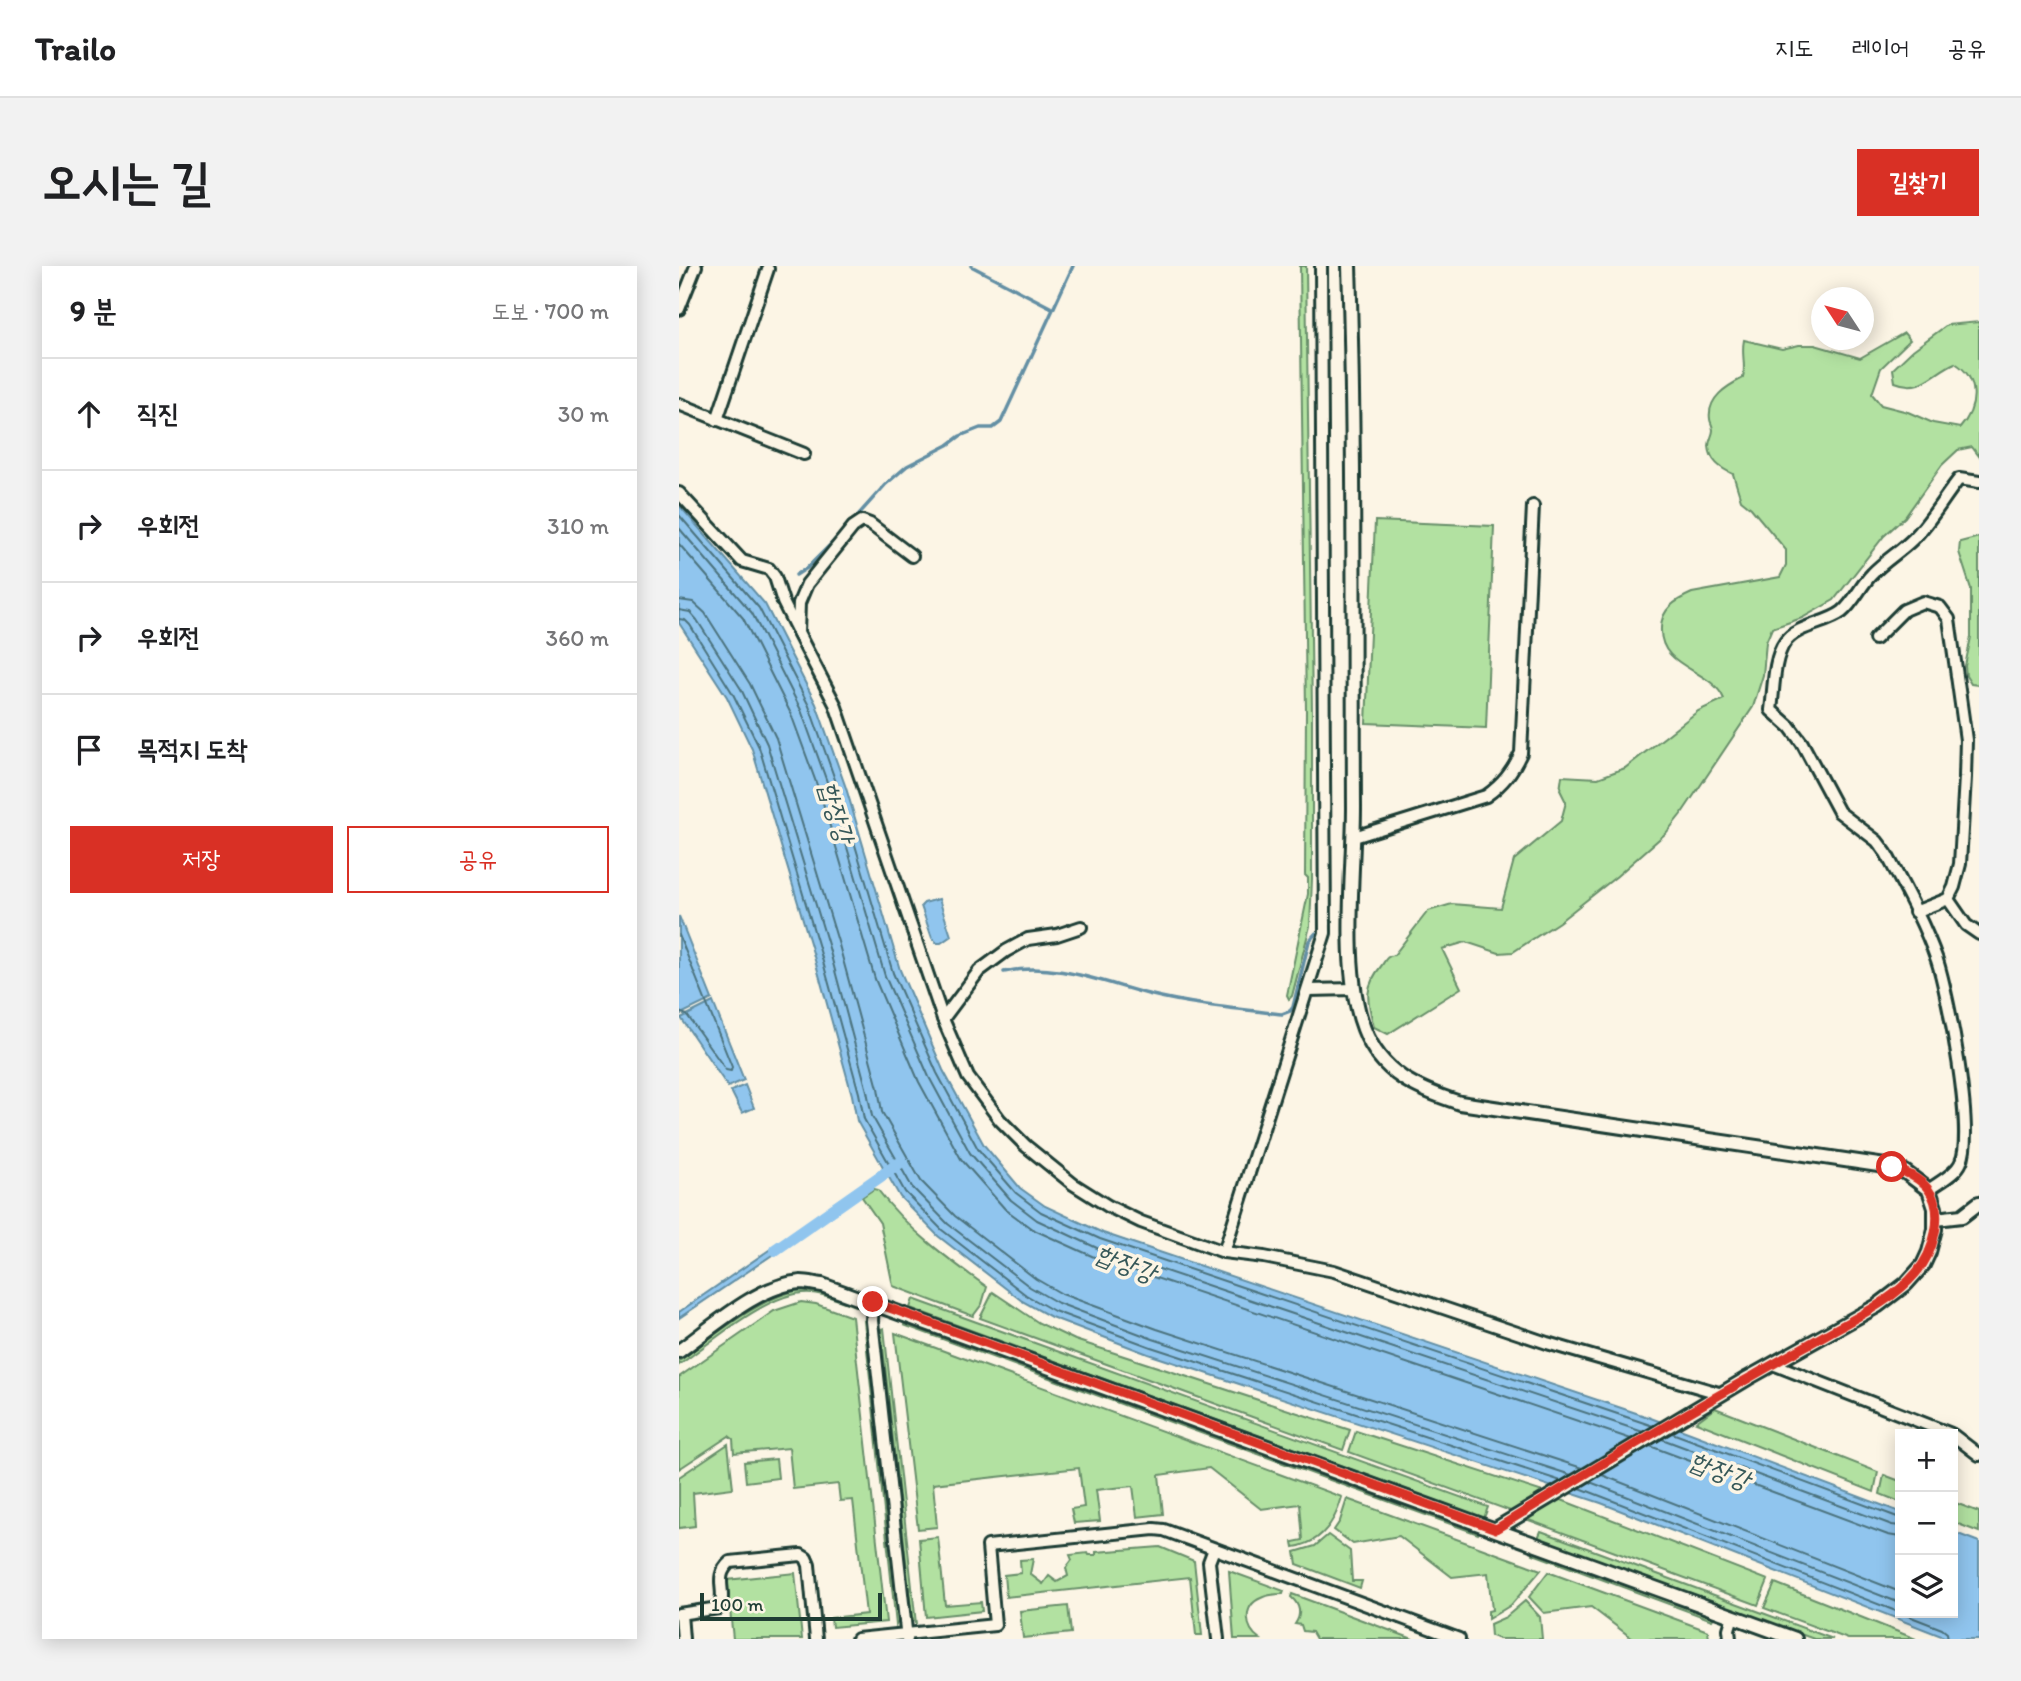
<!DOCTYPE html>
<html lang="ko">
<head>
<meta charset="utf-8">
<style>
	body { margin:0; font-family:Itim,"Poor Story",sans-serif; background:#f2f2f2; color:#202124 }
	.controls { position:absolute; right:21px; bottom:21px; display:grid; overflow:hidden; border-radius:0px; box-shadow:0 4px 18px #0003 }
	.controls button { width:63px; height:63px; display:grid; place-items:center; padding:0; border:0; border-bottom:2px solid #e0e0e0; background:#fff; color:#202124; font:35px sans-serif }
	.compass { position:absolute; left:1132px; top:21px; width:63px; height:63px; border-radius:50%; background:#fff; box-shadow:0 4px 18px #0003; rotate:306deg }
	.scale { position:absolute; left:21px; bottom:18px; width:182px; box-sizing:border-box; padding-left:7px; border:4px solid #1f3d34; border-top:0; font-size:19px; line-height:24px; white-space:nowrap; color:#1f3d34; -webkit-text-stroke:5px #fcf5e5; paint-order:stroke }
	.stop { position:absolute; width:21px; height:21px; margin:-16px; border:5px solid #d93025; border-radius:50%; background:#fff }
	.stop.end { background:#d93025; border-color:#fff; box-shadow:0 2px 7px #0008 }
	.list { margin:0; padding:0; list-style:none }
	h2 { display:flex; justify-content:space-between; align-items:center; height:91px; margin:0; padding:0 28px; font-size:30px }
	h2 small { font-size:23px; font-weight:400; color:#757577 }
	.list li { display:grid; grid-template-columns:46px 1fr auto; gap:21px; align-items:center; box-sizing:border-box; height:112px; padding:0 28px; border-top:2px solid #e0e0e0 }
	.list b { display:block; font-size:26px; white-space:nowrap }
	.list em { font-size:23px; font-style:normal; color:#757577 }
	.actions { display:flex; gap:14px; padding:21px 28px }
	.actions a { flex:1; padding:16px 0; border:2px solid #d93025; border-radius:0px; text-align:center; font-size:24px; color:#d93025 }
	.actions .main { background:#d93025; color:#fff }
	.icon { flex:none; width:38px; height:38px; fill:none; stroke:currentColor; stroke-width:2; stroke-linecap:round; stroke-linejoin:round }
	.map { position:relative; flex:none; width:1300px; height:1373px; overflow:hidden; border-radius:0px }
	header { display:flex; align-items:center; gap:42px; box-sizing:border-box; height:98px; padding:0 35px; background:#fff; border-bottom:2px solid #e0e0e0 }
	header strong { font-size:33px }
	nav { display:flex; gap:38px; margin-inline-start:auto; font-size:24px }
	.intro { display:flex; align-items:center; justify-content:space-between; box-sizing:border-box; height:168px; padding:0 42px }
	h1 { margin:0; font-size:49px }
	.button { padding:18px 32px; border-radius:0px; background:#d93025; color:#fff; font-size:24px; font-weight:700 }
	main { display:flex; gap:42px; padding:0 42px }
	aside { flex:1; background:#fff; border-radius:0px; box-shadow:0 4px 18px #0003 }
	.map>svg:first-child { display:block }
	.green { fill:#b2e1a1; stroke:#688f6a; stroke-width:2 }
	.water { fill:#90c5ee; stroke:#638fa4; stroke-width:2 }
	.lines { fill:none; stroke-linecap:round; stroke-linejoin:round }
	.shore { stroke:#4c737e; stroke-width:2 }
	.stream { stroke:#638fa4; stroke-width:3.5 }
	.canal { stroke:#90c5ee; stroke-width:12 }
	.minor-casing { stroke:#1f3d34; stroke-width:16 }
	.tertiary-casing { stroke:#1f3d34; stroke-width:18 }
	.minor { stroke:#fcf5e5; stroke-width:10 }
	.tertiary { stroke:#fcf5e5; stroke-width:12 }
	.route { stroke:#d93025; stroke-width:9 }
	.labels { text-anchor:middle; stroke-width:7; stroke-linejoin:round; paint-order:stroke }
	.water-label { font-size:26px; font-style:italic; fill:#365859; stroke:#fcf5e5 }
</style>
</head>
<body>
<header>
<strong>Trailo</strong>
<nav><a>지도</a><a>레이어</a><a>공유</a></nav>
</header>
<div class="intro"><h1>오시는 길</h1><a class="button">길찾기</a></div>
<main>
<aside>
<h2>9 분<small>도보 · 700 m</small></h2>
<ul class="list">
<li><svg class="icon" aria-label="ahead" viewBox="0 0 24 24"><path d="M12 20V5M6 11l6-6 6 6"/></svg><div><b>직진</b></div><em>30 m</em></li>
<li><svg class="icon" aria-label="right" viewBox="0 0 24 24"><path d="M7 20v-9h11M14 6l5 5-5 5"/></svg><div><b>우회전</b></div><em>310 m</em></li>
<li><svg class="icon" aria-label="right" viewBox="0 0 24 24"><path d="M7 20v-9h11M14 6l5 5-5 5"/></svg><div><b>우회전</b></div><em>360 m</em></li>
<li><svg class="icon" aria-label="arrive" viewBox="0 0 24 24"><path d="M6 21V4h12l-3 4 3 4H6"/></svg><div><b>목적지 도착</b></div></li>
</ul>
<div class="actions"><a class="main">저장</a><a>공유</a></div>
</aside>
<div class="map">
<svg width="1300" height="1373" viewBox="0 0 1300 1373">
	<rect width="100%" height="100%" fill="#fcf5e5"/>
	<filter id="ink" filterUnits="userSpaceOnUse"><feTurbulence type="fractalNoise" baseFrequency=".0143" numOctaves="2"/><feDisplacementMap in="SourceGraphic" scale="14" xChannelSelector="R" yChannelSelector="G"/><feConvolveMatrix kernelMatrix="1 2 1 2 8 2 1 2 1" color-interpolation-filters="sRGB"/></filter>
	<g filter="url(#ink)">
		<g class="green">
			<polygon points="621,0 627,0 633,446 633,613 631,660 613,730 610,733 608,729 629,628 629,612 626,609 627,445"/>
			<path d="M1300 56V190L1293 181 1279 184 1263 199 1226 251 1205 270 1155 334 1123 352 1093 362 1087 376 1084 409 1074 441 1003 547 987 567 938 610 880 656 834 686 820 687 787 676 763 683 782 722 709 768 695 761C688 734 684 722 703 699 707 693 708 690 715 689L749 645 773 638 822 642 835 594 882 555 887 536 881 524 883 510 919 512 946 502 1019 445 1045 433C1032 402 980 403 982 362 982 343 997 334 1013 327L1101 311 1107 299V284L1072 242 1062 234 1054 208C1041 202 1031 195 1030 180 1030 174 1034 169 1034 164 1034 160 1031 156 1031 153 1028 132 1048 120 1064 112 1067 98 1062 88 1065 74L1103 83 1120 79H1136L1181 92 1225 67 1231 74 1202 102 1193 128 1202 139 1229 146 1254 157 1281 162C1300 140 1300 112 1276 97 1253 107 1243 127 1216 116L1214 103 1234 84 1268 59Z"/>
			<polygon points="696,255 815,260 807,462 687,457"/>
			<polygon points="1300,271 1300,419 1292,418 1287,410 1286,400 1292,371 1292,323 1280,286 1281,276"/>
			<path d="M195 923 199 924C228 963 269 993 308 1021L303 1038 294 1050 214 1020 201 957 183 931Z"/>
			<path d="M123 1024C142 1024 172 1030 186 1044 169 1038 151 1029 133 1027 92 1023 33 1076 0 1099V1095C34 1071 82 1029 123 1024Z"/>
			<polygon points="314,1026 360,1057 396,1074 671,1164 664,1184 301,1052"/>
			<polygon points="234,1033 809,1241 805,1252 231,1042"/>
			<polygon points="122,1036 137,1038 173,1051 207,1356 153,1361 152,1352 187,1348 174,1234 161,1235 159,1218 114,1223 110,1182 55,1187 54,1173 50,1170 0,1203 0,1111 95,1045"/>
			<polygon points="185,1055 188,1056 220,1355 217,1359"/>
			<polygon points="226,1055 800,1265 799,1268 225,1059"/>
			<polygon points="205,1062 237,1358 233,1352 202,1063"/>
			<path d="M216 1067 663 1231C656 1256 642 1277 615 1281L614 1276 624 1274 621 1238 582 1243 530 1202 480 1209 484 1248 458 1251 454 1220 417 1224 421 1255 395 1257 392 1243 405 1241 400 1202 254 1218 258 1261 239 1263Z"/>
			<polygon points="1036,1142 1199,1206 1195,1226 1017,1156"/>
			<polygon points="677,1165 864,1226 834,1246 670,1186"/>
			<polygon points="49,1178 54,1222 14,1227 16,1260 0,1262 0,1211"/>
			<polygon points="97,1193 99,1212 67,1216 65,1196"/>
			<polygon points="1205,1209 1221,1215 1221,1236 1201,1228"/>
			<polygon points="668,1233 862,1304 832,1339 809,1353 809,1345 813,1344 809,1307 773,1311 720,1270 674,1278 655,1264 661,1255"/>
			<polygon points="880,1233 1089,1314 1079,1339 847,1253"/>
			<polygon points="1274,1236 1300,1246 1300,1266 1274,1256"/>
			<polygon points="862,1265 1154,1373 1135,1373 859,1272"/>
			<polygon points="649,1269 671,1285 673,1315 683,1315 681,1322 618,1298 616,1286 636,1280"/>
			<polygon points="259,1271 266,1339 302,1336 303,1345 247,1351 240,1273"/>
			<polygon points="481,1281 515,1295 523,1369 517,1369 511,1311 327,1331 325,1309 342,1307 341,1294 354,1293 351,1308 364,1318 370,1310 378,1316 389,1310 387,1302 393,1294 391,1289 409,1287 410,1289 417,1289 417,1286"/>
			<polygon points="855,1285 1035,1351 1033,1354 854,1288"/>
			<path d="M550 1305 605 1325 604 1328C598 1328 588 1329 582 1332 563 1340 566 1363 581 1373H555Z"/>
			<polygon points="869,1306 1029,1365 1030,1373 954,1373 912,1341 865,1347 850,1331"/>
			<polygon points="116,1307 123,1373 54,1373 48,1314"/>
			<polygon points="1096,1317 1237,1373 1169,1373 1085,1342"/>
			<path d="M613 1328 734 1373H637L633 1366 624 1365 622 1359 616 1358C623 1348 621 1339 612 1331Z"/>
			<polygon points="846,1335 861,1351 863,1373 820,1373 812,1370 811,1358 827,1351"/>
			<polygon points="389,1340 392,1367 344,1372 341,1345"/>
		</g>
		<g class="water">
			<polygon points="0,239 86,338 137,438 167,522 221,704 264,804 305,879 341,922 366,940 424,967 969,1151 1221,1246 1221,1347 1274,1347 1274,1266 1300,1276 1300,1373 1270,1373 922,1237 469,1088 372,1051 343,1035 259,970 221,931 178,855 173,829 134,687 73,483 48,431 0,357"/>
			<polygon points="260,633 272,670 262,677 258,677 253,672 242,640 245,637"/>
			<polygon points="0,650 33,733 0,749"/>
			<polygon points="34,736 65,814 49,821 2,752"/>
			<polygon points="66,819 75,842 63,847 52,825"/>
			<polygon points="106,973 111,977 0,1052 0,1046"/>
		</g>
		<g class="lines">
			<g class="shore">
				<polyline points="0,249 80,342 130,440 160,525 214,707 258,807 299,883 337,927 362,946 421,973 974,1160"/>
				<polyline points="0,262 73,347 122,444 152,527 206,710 250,811 291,887 332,934 358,954 418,982 964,1166"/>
				<polyline points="0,278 64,352 112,448 142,530 196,713 240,816 282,893 326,943 353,963 415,991 952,1173"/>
				<polyline points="0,334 14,336 26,347 71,418 97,472 160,679 199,822 203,846 242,915 276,950 357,1013 383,1028 478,1063 903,1202"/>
				<polyline points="0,344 11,346 18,354 62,423 88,478 150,682 188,825 193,850 233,921 269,958 351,1021 379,1037 474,1073 892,1209"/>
				<polyline points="0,353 6,354 11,359 54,428 80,481 141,685 180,827 185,853 226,926 263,964 347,1029 375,1045 472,1081 882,1215"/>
				<polyline points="0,669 53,801 52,805 47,804 8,749 0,746"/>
				<polyline points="993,1167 1221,1252"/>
				<polyline points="983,1173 1213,1259 1221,1260"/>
				<polyline points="971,1180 1209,1269 1221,1271"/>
				<polyline points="923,1209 1221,1326"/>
				<polyline points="911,1216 1221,1337"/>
				<polyline points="901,1222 1263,1363 1268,1367 1269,1373"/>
			</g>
			<g class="stream">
				<polyline points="292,0 373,42"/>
				<polyline points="171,258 206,219 228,200 269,179 281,170 301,162 314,162 322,156 394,0"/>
				<polyline points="117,309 128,302 164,266"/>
				<path d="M325 706C373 695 423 716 469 728 513 739 558 743 603 748L611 745 614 741 630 675 637 667"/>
			</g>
			<polyline class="canal" points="96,984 219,898"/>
			<defs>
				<g id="minor">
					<polyline points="0,43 17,0"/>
					<polyline points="0,138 125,188"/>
					<polyline points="38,154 89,3"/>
					<polyline points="0,227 63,295 90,303 96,311 104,336 118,364"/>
					<polyline points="233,290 191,258 183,255 174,261 128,318 120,337 119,367 156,438 264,753 289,811 321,854 347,880 394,918 429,940 462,956 545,986 585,991 655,1005 868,1077 1043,1128"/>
					<polyline points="1196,373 1225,344 1244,336 1261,341 1270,353 1287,474 1286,511 1281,598 1275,621 1269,633 1236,646"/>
					<path d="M675 571 807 530C824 518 833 506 842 487L854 240"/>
					<polyline points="1269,633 1287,659 1300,668"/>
					<polyline points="629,724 676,723"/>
					<polyline points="264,753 300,705 327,685 349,673 378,669 402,661"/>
					<path d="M1250 924C1260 916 1277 908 1282 896 1296 866 1269 728 1258 694 1245 657 1225 621 1207 587L1198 575 1160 546 1123 477 1111 461 1092 444C1095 423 1094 393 1106 376 1118 359 1147 358 1163 346 1175 336 1182 319 1193 308 1205 295 1221 286 1234 273 1252 255 1264 233 1280 213L1300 216"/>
					<polyline points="545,986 646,667 642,0"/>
					<polyline points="194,1036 193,1055 228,1373"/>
					<polyline points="1094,1098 1272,1168"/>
					<polyline points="1274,1169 1300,1189"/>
					<polyline points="535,1283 530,1296 539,1373"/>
					<path d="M0 1348 40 1342C49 1325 33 1312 51 1296L122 1289 127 1292 130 1299 137 1373"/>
					<polyline points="2,1348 4,1373"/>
					<polyline points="178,1373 316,1359 309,1280 475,1263 485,1264 780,1373"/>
					<polyline points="1051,1373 1050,1363 1054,1350"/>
				</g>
				<g id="tertiary">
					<path d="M670 0C676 180 674 361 675 541 675 605 662 704 685 763 702 808 738 823 781 837L1213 901 1226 906 1250 924 1256 942V963L1250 986 1244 999 1227 1018 1198 1040 1069 1112 817 1263"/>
					<polyline points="1257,953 1283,950 1300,937"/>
					<path d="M0 1085C34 1061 79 1019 122 1016 129 1016 136 1018 143 1019L1116 1373"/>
				</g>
			</defs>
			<use href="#minor" class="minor-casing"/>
			<use href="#tertiary" class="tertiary-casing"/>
			<use href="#minor" class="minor"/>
			<use href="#tertiary" class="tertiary"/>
		</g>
	</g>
	<g class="lines" filter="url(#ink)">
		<path class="route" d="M194 1036 817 1263C901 1211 986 1159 1072 1111 1099 1095 1127 1080 1155 1064 1184 1048 1215 1033 1237 1007 1254 988 1267 946 1249 923 1241 912 1226 906 1213 901"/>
	</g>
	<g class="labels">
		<g class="water-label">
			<text transform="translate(158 546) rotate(73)" y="9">합장강</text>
			<text transform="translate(447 997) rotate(21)" y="9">합장강</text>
			<text transform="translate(1041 1204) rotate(21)" y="9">합장강</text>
		</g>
	</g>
</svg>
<div class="controls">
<button>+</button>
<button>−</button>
<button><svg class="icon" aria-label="layers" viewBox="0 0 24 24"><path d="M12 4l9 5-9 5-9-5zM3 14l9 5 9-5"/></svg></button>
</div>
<svg class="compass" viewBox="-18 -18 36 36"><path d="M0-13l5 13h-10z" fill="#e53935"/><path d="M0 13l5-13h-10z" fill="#757577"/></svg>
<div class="scale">100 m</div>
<div class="stop" style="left:1213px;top:901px"></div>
<div class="stop end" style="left:194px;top:1036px"></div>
</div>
</main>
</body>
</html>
